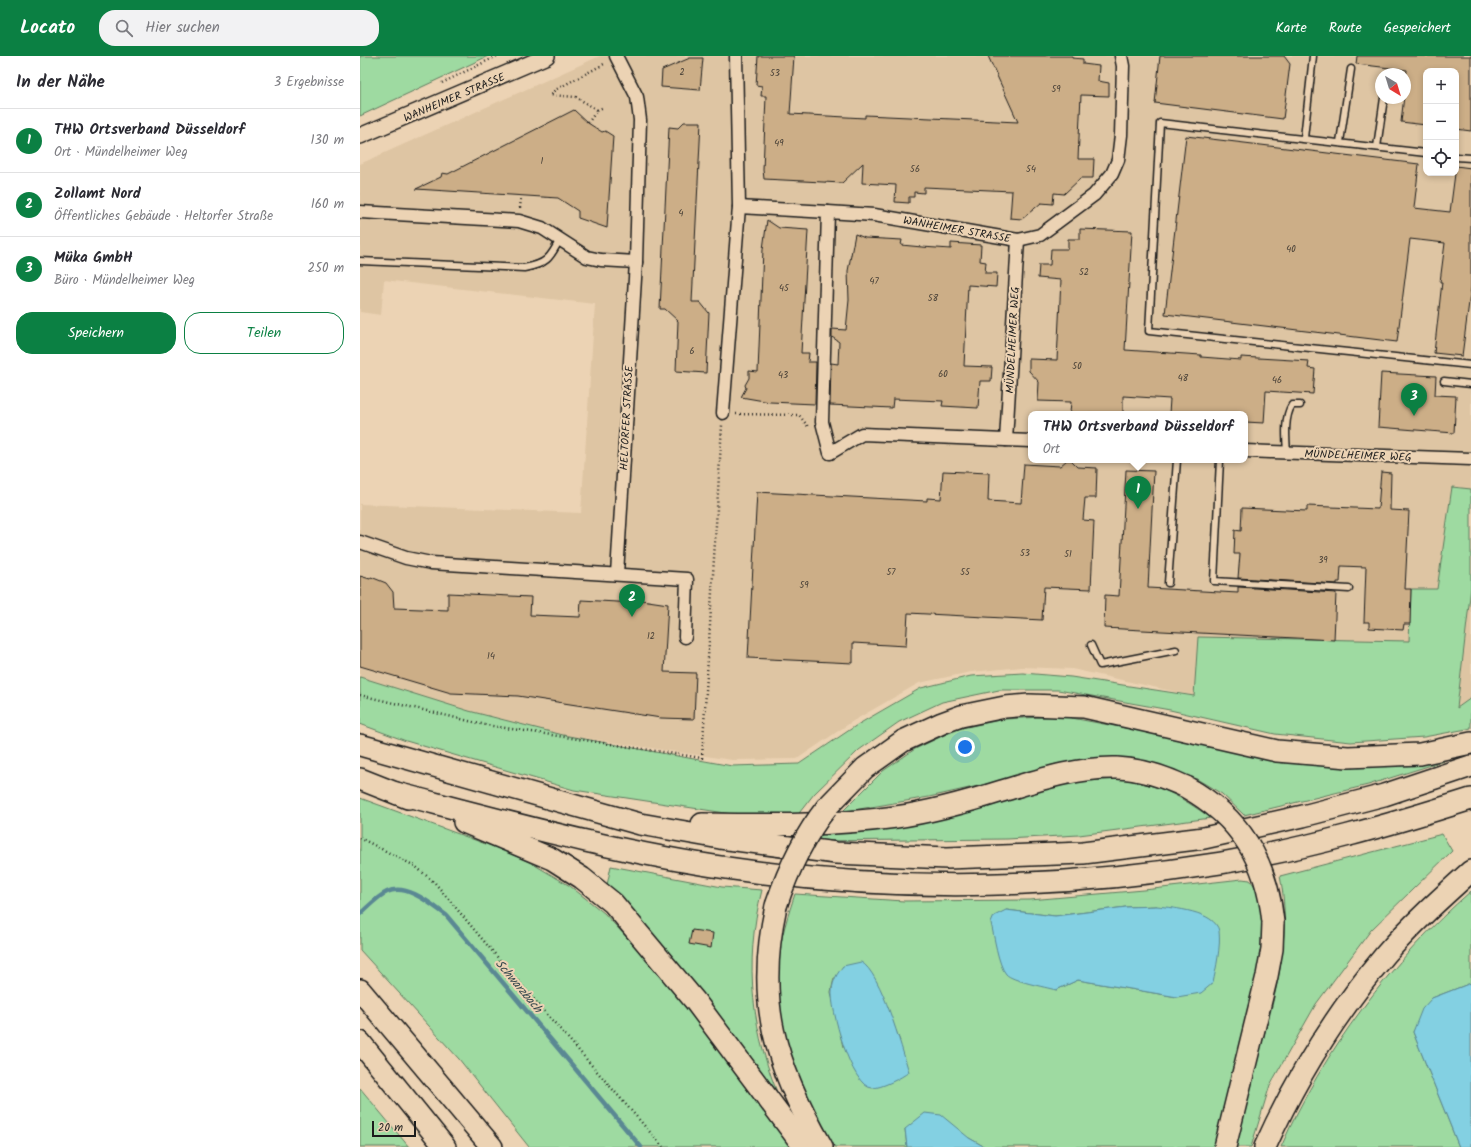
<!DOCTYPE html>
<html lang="de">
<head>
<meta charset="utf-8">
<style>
	body { margin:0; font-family:Kalam,sans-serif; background:#f2f2f3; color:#2b2b33 }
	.controls { position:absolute; right:12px; top:12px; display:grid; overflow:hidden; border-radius:8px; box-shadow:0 2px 6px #0003 }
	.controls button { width:36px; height:36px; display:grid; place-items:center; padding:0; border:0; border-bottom:1px solid #e1e1e2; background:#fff; color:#2b2b33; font:20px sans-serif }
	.compass { position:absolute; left:1015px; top:12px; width:36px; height:36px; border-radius:50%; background:#fff; box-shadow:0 2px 6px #0003; rotate:142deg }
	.scale { position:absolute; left:12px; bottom:10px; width:44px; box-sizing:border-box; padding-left:4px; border:2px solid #1c1c1c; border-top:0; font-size:11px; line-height:14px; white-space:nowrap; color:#1c1c1c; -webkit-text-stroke:3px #ecd3b4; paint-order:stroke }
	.you { position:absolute; left:605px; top:691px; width:14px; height:14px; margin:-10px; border:3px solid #fff; border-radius:50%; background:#1a73e8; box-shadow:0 0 0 6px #1a73e833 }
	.badge { display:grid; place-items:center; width:26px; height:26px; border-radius:50%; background:#0b8043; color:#fff; font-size:13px; font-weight:700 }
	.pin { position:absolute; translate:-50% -33px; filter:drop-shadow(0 1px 2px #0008) }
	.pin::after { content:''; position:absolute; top:21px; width:14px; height:12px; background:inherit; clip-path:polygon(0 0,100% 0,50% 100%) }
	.popup { position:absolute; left:668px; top:355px; width:220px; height:52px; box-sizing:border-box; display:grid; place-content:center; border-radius:8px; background:#fff; filter:drop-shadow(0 1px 3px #0005); font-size:13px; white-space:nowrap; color:#7c7c81 }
	.popup b { font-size:15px; color:#2b2b33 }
	.popup::after { content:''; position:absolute; left:50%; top:100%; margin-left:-8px; border:8px solid transparent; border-top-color:#fff }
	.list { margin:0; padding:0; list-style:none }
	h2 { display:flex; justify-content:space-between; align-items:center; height:52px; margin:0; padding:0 16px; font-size:17px }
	h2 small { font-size:13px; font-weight:400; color:#7c7c81 }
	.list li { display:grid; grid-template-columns:26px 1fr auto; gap:12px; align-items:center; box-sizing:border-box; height:64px; padding:0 16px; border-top:1px solid #e1e1e2 }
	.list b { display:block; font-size:15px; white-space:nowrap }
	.list p { margin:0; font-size:13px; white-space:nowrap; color:#7c7c81 }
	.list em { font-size:13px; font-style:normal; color:#7c7c81 }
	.actions { display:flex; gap:8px; padding:12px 16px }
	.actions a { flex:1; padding:9px 0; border:1px solid #0b8043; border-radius:16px; text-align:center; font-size:14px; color:#0b8043 }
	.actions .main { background:#0b8043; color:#fff }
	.icon { flex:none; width:22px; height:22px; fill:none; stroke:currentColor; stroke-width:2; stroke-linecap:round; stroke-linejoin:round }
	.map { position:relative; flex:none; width:1111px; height:1091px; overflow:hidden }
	header { display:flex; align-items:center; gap:24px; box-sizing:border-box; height:56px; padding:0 20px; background:#0b8043; color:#fff }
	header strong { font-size:19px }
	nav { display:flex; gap:22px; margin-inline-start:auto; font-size:14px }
	.search { width:280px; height:36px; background:#f2f2f3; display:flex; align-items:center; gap:10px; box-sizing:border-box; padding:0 14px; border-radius:16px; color:#7c7c81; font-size:15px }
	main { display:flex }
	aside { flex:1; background:#fff }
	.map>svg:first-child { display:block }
	.built { fill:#dec5a3; fill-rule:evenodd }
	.green { fill:#9edaa1; stroke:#5d7b5e; fill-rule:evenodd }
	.water { fill:#83d0e2; stroke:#5a8893 }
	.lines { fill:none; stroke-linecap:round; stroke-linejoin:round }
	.stream { stroke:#5a8893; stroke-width:4.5 }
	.building { fill:#ccae87; stroke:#1c1c1c }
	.service-casing { stroke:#1c1c1c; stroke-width:9 }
	.minor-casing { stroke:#1c1c1c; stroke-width:15 }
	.tertiary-casing { stroke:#1c1c1c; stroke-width:18 }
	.motorway-casing { stroke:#1c1c1c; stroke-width:24 }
	.path { stroke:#1c1c1c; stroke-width:2.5; stroke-dasharray:1 3; stroke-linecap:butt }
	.service { stroke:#ecd3b4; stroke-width:6 }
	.minor { stroke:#ecd3b4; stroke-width:12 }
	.tertiary { stroke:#ecd3b4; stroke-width:15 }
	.motorway { stroke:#ecd3b4; stroke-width:21 }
	.motorway-bridge-casing { stroke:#1c1c1c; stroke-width:24; stroke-linecap:butt }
	.motorway-bridge { stroke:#ecd3b4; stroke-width:21 }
	.labels { text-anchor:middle; stroke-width:4; stroke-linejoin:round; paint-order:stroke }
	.number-label { font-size:9px; fill:#484037 }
	.street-label { font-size:11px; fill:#1c1c1c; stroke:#ecd3b4 }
	.water-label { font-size:12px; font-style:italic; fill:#36494e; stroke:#ecd3b4 }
</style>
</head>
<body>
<header>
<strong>Locato</strong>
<div class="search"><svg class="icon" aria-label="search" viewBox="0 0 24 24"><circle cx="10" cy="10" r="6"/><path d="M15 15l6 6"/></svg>Hier suchen</div>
<nav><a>Karte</a><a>Route</a><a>Gespeichert</a></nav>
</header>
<main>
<aside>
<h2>In der Nähe<small>3 Ergebnisse</small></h2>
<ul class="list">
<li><span class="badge">1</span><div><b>THW Ortsverband Düsseldorf</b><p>Ort · Mündelheimer Weg</p></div><em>130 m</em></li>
<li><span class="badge">2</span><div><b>Zollamt Nord</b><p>Öffentliches Gebäude · Heltorfer Straße</p></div><em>160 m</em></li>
<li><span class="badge">3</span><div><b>Müka GmbH</b><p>Büro · Mündelheimer Weg</p></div><em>250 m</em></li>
</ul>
<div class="actions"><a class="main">Speichern</a><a>Teilen</a></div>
</aside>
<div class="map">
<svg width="1111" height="1091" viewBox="0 0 1111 1091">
	<rect width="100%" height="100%" fill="#ecd3b4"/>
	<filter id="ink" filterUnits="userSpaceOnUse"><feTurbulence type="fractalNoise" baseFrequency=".025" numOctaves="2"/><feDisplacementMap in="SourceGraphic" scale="8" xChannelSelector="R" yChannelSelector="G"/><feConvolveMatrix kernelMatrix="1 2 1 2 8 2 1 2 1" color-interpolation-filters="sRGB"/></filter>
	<g filter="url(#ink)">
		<path class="built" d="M240 0H1111V642L1097 653 834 640 712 613 662 611 611 616 559 627 493 665 437 703 372 704 203 679 109 655 0 621V448L221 457 235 248 24 224 21 259 0 256V108ZM1066 15H1096V117H1066ZM1021 18H1045V42H1021ZM671 358H885V404H671Z"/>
		<g class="green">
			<polygon points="0,0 128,0 0,60"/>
			<polygon points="1092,431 1111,433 1111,531 1097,652 1111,642 1111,672 1107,673 1064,681 991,686 915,678 810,654 698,634 639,634 582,646 539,666 499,694 454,738 436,761 392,761 214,734 46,685 0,668 0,621 109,655 203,679 372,710 439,708 497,669 561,632 611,620 663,617 711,621 834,640 838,581 1049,585 1051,533 1077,533"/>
			<polygon points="701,660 808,680 1033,708 1084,705 1008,729 884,759 862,738 835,722 802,711 694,713 569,741 482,756 523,715 555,693 597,673 645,663"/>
			<path d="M762 723C803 730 818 739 851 762L719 779 647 783 456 785 463 775 692 730 725 725Z"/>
			<polygon points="0,742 145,795 173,808 210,830 244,857 295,912 435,1091 169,1091 99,1003 0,894"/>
			<path d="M1082 778 1092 795 1011 874 956 948 910 1029 891 1091H875C890 1002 939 912 920 820Z"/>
			<path d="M251 810 362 831 402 834C383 907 392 979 422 1048L246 834Z"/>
			<path d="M882 823 890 824 894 829 900 844 904 865 905 904 858 1091H625L609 1082 545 1073 547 1091H475C442 1045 419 981 418 924 418 917 417 910 418 903 421 881 428 859 435 838L544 845 670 844 784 834ZM797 850 817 941 718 924 696 934 646 854 695 860 766 851ZM474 922 516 925 540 985 483 991 471 936Z"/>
			<path d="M1111 835V927L1072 942 1053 976 1099 1091H921C963 995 1032 904 1111 835Z"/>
			<polygon points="0,1032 49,1091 0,1091"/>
		</g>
		<g class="water">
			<path d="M797 850C813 852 855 855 859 875 861 890 856 913 853 927L841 937 817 941 718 924 696 934C685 931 652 925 646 918 638 909 634 879 631 867L634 860 646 854 695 860 766 851Z"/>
			<path d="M501 906C521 916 542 993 549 1016 541 1022 522 1032 512 1032 491 1031 470 952 472 934 473 924 477 918 483 910Z"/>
			<polygon points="1111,927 1111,1091 1099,1091 1053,976 1062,953 1072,942"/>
			<polygon points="565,1057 581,1059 609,1082 625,1091 547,1091 545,1073"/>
		</g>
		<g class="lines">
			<path class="stream" d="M0 858C8 851 18 840 27 836 47 827 71 848 86 859L281 1091"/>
		</g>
		<g class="building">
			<polygon points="398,0 434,0 430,58 505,62 505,59 658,66 628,0 712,0 712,2 723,3 723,8 739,10 738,25 749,27 749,40 721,39 718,103 734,103 733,122 721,122 704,138 694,137 693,148 681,147 662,163 650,162 652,135 564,131 564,137 554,136 554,141 549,141 549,147 535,146 536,129 502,127 503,107 482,127 404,123 403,114 406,40 401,40 402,30 396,29"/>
			<polygon points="800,0 924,0 930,8 923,63 795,47"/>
			<polygon points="997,0 1111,0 1111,75 1096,73 1096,15 1066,15 1066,69 1041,66 1047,14 996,8"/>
			<polygon points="330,2 343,2 340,34 301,31 302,14"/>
			<polygon points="214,54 228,67 242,76 245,75 253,80 247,172 218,162 218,155 198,142 56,133 81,121 82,117 88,118"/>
			<polygon points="324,66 341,66 332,246 340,246 349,257 346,317 316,315 318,265 305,253 300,253 309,71 318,72"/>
			<polygon points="826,80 1059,108 1054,152 1090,156 1096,110 1111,112 1111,231 1102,300 1074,297 1082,226 1080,226 1085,187 1050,183 1037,286 805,258"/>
			<polygon points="407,164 419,172 448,174 441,297 449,297 448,306 456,306 455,348 410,346 381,341 386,332 385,329 389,322 389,315 398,316 403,193"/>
			<polygon points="720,173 772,175 765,294 841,299 841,301 881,304 881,301 949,305 948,312 955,313 953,338 906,335 904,367 885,366 885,358 809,358 810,343 763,340 763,358 710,357 711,346 678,345 679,326 669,315 669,303 697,304 701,224 678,222 679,209 690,209 691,193 708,193 708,183 720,183"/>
			<polygon points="495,178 505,182 542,184 541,189 562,191 591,193 591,187 621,189 620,205 626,206 625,217 637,217 636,231 608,229 604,310 632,311 631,325 620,325 618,352 582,350 583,345 533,343 532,352 470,349 471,307 478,308 479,286 472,281 472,273 486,274 489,244 488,215"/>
			<polygon points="1021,317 1076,320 1075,339 1096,340 1094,377 1018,371"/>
			<polygon points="707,404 711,404 718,411 737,412 736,442 725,442 723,464 734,465 731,533 684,531 682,564 548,557 546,590 493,587 493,607 388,602 397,436 567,445 567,442 581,443 583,415 629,417 628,445 661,447 664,408 700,410"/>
			<polygon points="766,414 794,415 788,532 878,537 878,531 976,537 974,584 744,572 745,539 759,540"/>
			<polygon points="1021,416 1031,417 1030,454 1049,455 1045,533 1051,533 1050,568 1044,568 1043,574 1009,572 1009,566 1004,566 1006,511 981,510 980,526 977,526 977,528 878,522 880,498 874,498 875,474 881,475 882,452 947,455 947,450 1018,453"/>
			<polygon points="0,520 10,523 11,521 26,527 33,536 34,552 88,554 88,537 171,541 170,559 220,561 221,544 275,547 275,543 308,548 304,616 336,617 334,663 301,662 158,640 91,637 0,610"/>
			<polygon points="332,874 353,877 351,892 329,888"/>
		</g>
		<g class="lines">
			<defs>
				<g id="service">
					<polyline points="944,82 953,0"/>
					<polyline points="980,86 991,13"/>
					<polyline points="1017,91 1024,42"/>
					<polyline points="1066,97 800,67 789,275 1111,309"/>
					<polyline points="1096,101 1111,102"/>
					<path d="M0 205 164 212C186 208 190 203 200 183"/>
					<polyline points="1084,325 1111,328"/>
					<path d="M927 396C926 382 924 361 932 349H940"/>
					<polyline points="860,404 854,525 989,533"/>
					<polyline points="808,527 817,404"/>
					<polyline points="731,589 740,609 816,594"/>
				</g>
				<g id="minor">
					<polyline points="256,0 277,41 280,64 276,206 257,518"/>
					<polyline points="379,151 468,156 462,366 470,397 502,378 671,385"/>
					<polyline points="0,156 159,165 182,172 227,201 241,204 276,206"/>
					<polyline points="468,156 514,159 658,184 680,179 734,139 752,118 758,104 761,79 763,10 761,0"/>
					<polyline points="363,357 379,151 376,0"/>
					<polyline points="646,384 658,184"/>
					<polyline points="885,395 1111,403"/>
					<polyline points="0,486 46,502 71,507 327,523 325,581"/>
				</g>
				<polyline id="tertiary" points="0,80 187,0"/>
				<g id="motorway">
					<polyline points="0,689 280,768 360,782 476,797 587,802 723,797 844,782 943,760 1024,739 1111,710"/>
					<polyline points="0,723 48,742"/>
					<path d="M36 737C148 766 259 797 374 813 535 836 700 833 861 807 946 793 1029 769 1111 743"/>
					<polyline points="467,751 505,712 543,685 582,667 601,660 645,651 669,649 724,651 917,695 988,701 1060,698 1111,687"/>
					<polyline points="104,766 192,803 222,822 253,847 335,945 444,1091"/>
					<path d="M342 768C407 769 471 770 536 761 571 756 607 746 642 735 679 724 718 711 757 712 780 713 805 721 826 731"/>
					<path d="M416 850C395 946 415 1008 462 1091"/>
					<polyline points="0,934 132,1091"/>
					<polyline points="0,986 85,1091"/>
					<polyline points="865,1091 907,920 912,893 913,866"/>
					<path d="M905 1091C936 1022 977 956 1026 898 1052 868 1082 841 1111 815"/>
				</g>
			</defs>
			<use href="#service" class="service-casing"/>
			<use href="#minor" class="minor-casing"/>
			<use href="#tertiary" class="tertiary-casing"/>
			<use href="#motorway" class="motorway-casing"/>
			<g class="path">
				<polyline points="82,27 137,0"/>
				<polyline points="237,54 216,41 190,39 195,34 246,7"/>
				<polyline points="228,67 237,54 244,51"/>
				<polyline points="160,152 161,142"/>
				<polyline points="376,358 439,359 449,372"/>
				<polyline points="0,639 126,669 342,702 362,369"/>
				<polyline points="0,782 55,810 75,827 144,909 303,1091"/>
			</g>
			<use href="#service" class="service"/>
			<use href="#minor" class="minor"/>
			<use href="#tertiary" class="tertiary"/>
			<use href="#motorway" class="motorway"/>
			<defs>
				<g id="motorway-bridge">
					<path d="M826 731C880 761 907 805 913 866"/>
					<path d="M416 850C428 814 443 781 467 751"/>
				</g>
			</defs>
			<use href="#motorway-bridge" class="motorway-bridge-casing"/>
			<use href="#motorway-bridge" class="motorway-bridge"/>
		</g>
	</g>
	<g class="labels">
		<g class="number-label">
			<text x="322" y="19">2</text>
			<text x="415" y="20">53</text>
			<text x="696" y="36">59</text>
			<text x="419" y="90">49</text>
			<text x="182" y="108">1</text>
			<text x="555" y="116">56</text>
			<text x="671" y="116">54</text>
			<text x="321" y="160">4</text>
			<text x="931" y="196">40</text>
			<text x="724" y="219">52</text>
			<text x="514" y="228">47</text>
			<text x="424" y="235">45</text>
			<text x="573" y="245">58</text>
			<text x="332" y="298">6</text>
			<text x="717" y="313">50</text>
			<text x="583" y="321">60</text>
			<text x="423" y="322">43</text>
			<text x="823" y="325">48</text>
			<text x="917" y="327">46</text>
			<text x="665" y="500">53</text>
			<text x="708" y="501">51</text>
			<text x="963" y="507">39</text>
			<text x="531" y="519">57</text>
			<text x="605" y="519">55</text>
			<text x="444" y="532">59</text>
			<text x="291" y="583">12</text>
			<text x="131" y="603">14</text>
		</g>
		<g class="street-label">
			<text transform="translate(94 41) rotate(-23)" y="4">WANHEIMER STRASSE</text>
			<text transform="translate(597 173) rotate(10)" y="4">WANHEIMER STRASSE</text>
			<text transform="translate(652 284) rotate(-87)" y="4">MÜNDELHEIMER WEG</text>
			<text transform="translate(266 362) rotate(-87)" y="4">HELTORFER STRASSE</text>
			<text transform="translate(998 399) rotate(2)" y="4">MÜNDELHEIMER WEG</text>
		</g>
		<g class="water-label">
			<text transform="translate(159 930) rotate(50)" y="4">Schwarzbach</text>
		</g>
	</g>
</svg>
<div class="controls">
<button>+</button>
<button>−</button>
<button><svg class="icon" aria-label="locate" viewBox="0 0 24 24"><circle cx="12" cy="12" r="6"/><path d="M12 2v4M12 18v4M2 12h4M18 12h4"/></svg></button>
</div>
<svg class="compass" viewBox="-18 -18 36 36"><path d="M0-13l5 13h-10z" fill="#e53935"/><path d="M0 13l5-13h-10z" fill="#7c7c81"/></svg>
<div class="scale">20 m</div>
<div class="you"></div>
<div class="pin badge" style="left:778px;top:453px">1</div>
<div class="popup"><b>THW Ortsverband Düsseldorf</b>Ort</div>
<div class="pin badge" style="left:272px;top:561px">2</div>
<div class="pin badge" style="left:1054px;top:360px">3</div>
</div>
</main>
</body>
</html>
